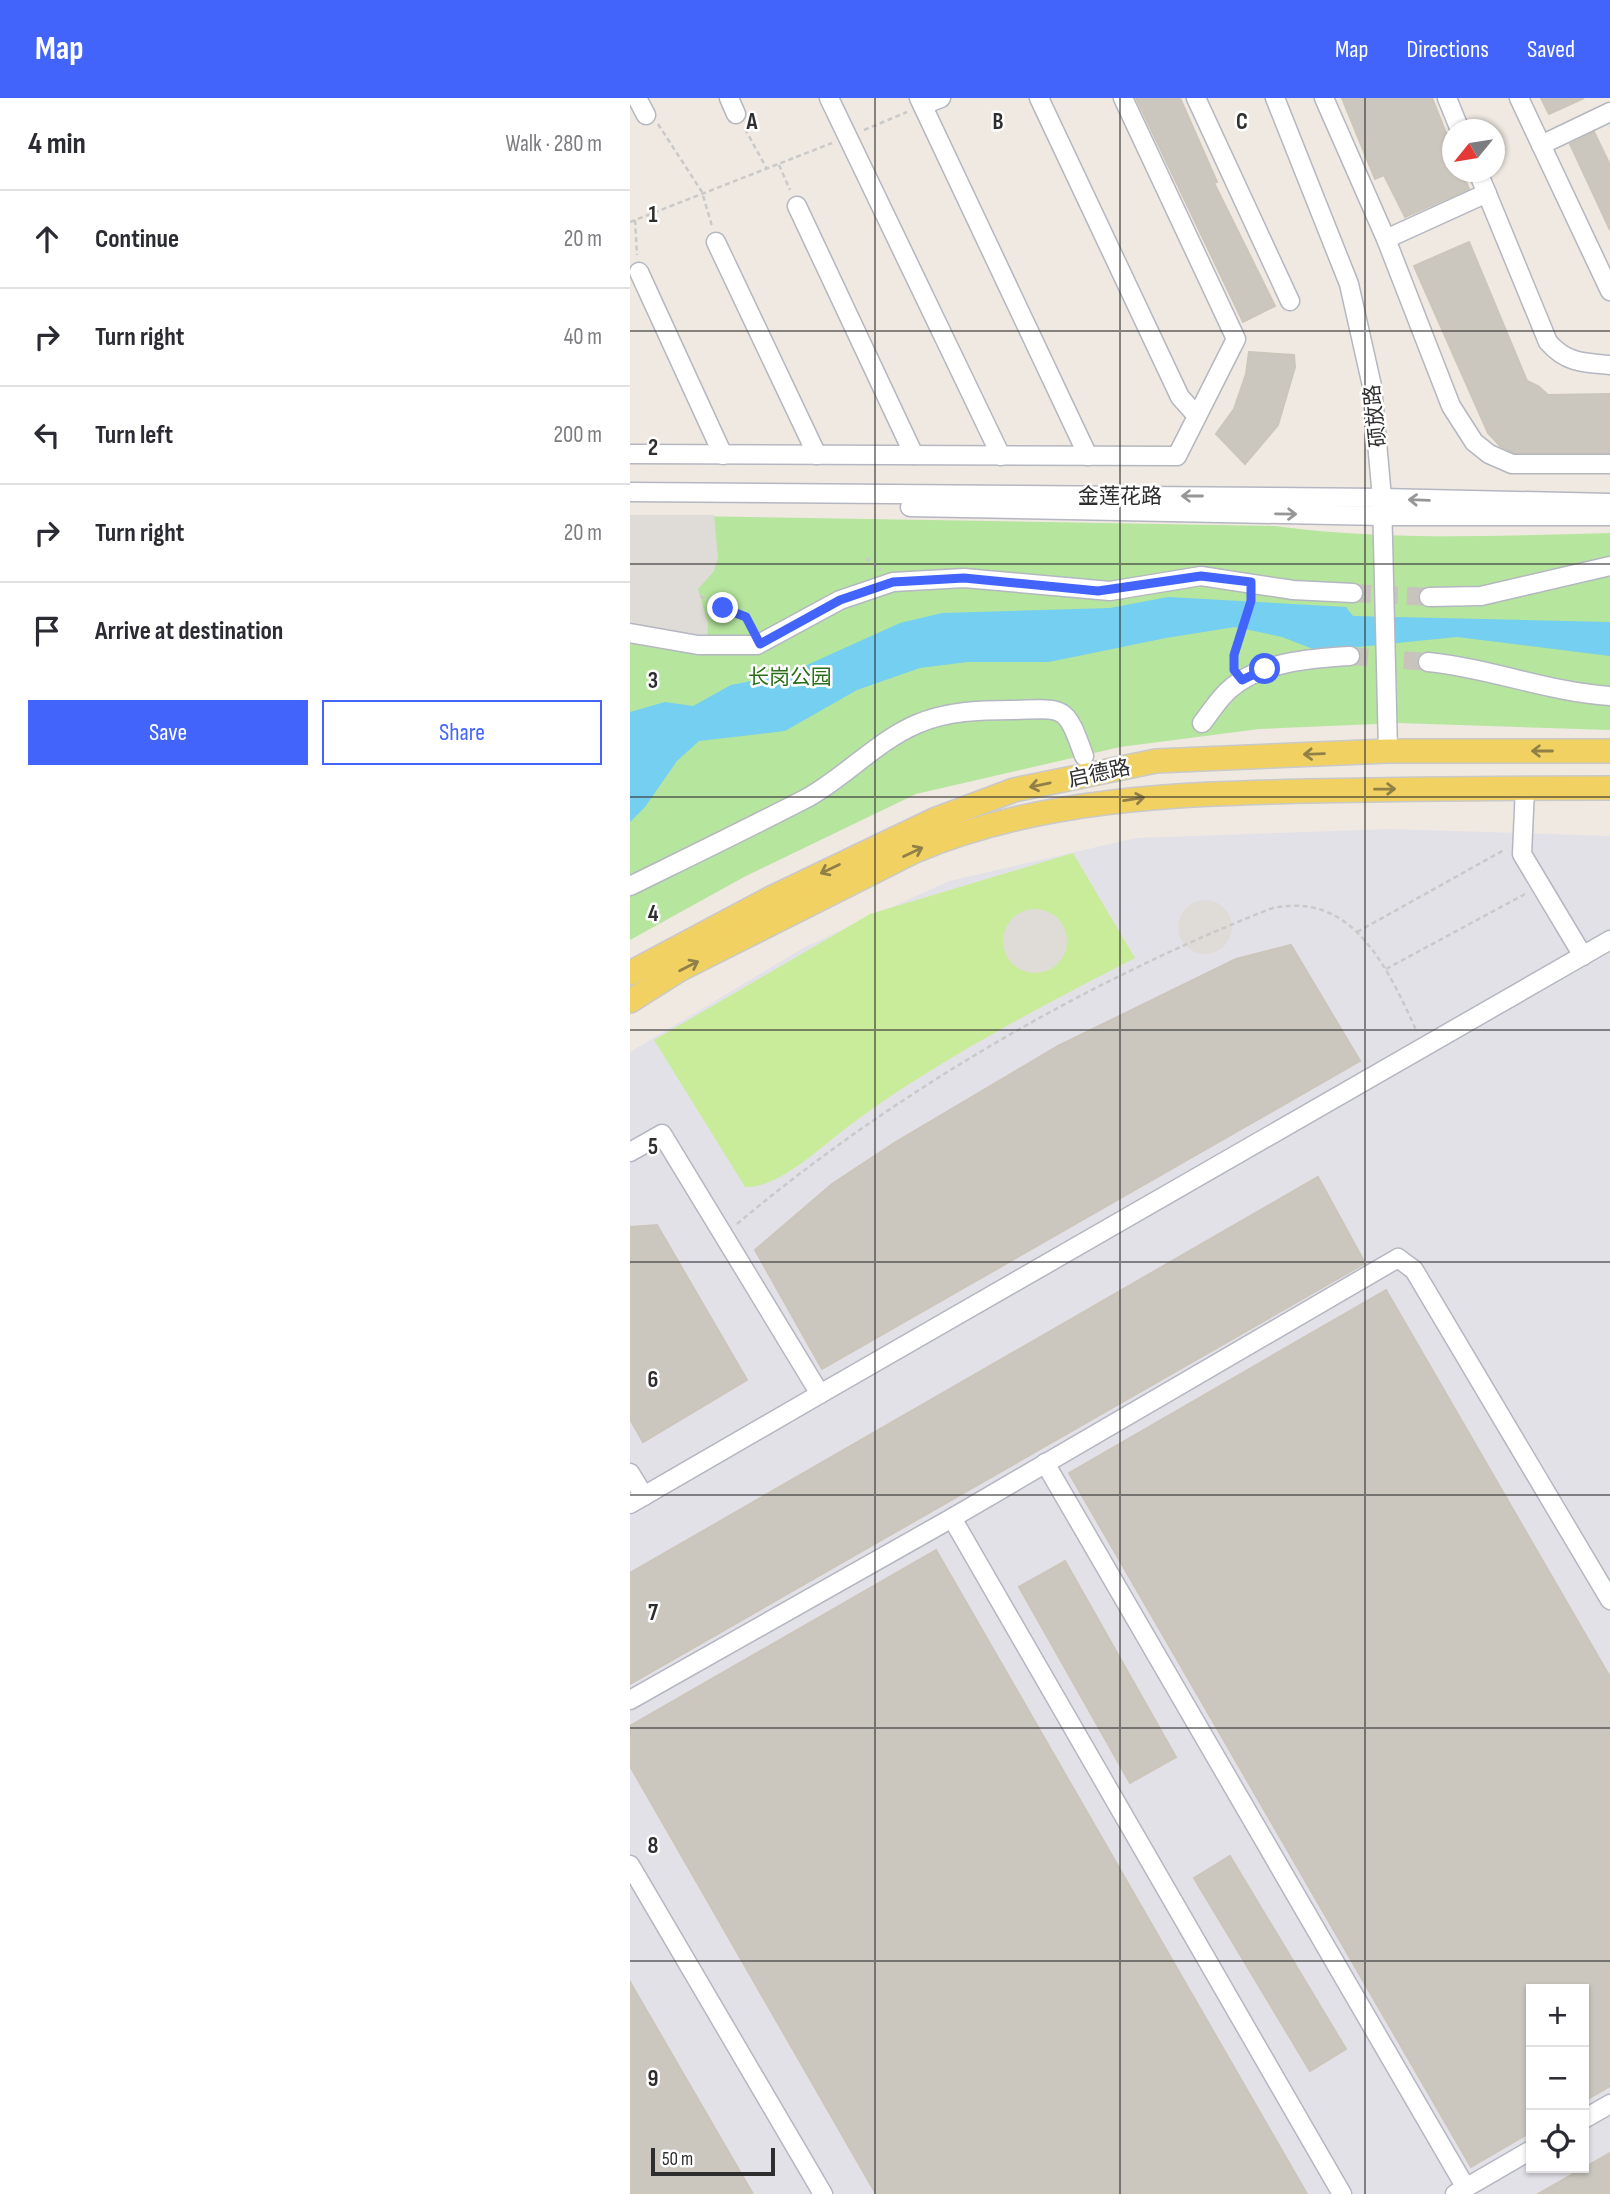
<!DOCTYPE html>
<html lang="en">
<head>
<meta charset="utf-8">
<style>
	body { margin:0; font-family:"Sofia Sans Condensed","Noto Sans SC",sans-serif; background:#f7f7f7; color:#2b2b33 }
	.controls { position:absolute; right:21px; bottom:21px; display:grid; overflow:hidden; border-radius:0px; box-shadow:0 2px 5px #0004 }
	.controls button { width:63px; height:63px; display:grid; place-items:center; padding:0; border:0; border-bottom:2px solid #e1e1e2; background:#fff; color:#2b2b33; font:35px sans-serif }
	.compass { position:absolute; left:812px; top:21px; width:63px; height:63px; border-radius:50%; background:#fff; box-shadow:0 2px 5px #0004; rotate:240deg }
	.scale { position:absolute; left:21px; bottom:18px; width:124px; box-sizing:border-box; padding-left:7px; border:4px solid #2e2e2e; border-top:0; font-size:19px; line-height:24px; white-space:nowrap; color:#2e2e2e; -webkit-text-stroke:5px #fff; paint-order:stroke }
	.stop { position:absolute; width:21px; height:21px; margin:-16px; border:5px solid #4264fb; border-radius:50%; background:#fff }
	.stop.end { background:#4264fb; border-color:#fff; box-shadow:0 2px 7px #0008 }
	.list { margin:0; padding:0; list-style:none }
	h2 { display:flex; justify-content:space-between; align-items:center; height:91px; margin:0; padding:0 28px; font-size:30px }
	h2 small { font-size:23px; font-weight:400; color:#7c7c81 }
	.list li { display:grid; grid-template-columns:46px 1fr auto; gap:21px; align-items:center; box-sizing:border-box; height:98px; padding:0 28px; border-top:2px solid #e1e1e2 }
	.list b { display:block; font-size:26px; white-space:nowrap }
	.list em { font-size:23px; font-style:normal; color:#7c7c81 }
	.actions { display:flex; gap:14px; padding:21px 28px }
	.actions a { flex:1; padding:16px 0; border:2px solid #4264fb; border-radius:0px; text-align:center; font-size:24px; color:#4264fb }
	.actions .main { background:#4264fb; color:#fff }
	.icon { flex:none; width:38px; height:38px; fill:none; stroke:currentColor; stroke-width:2; stroke-linecap:round; stroke-linejoin:round }
	.map { position:relative; flex:none; width:980px; height:2096px; overflow:hidden }
	header { display:flex; align-items:center; gap:42px; box-sizing:border-box; height:98px; padding:0 35px; background:#4264fb; color:#fff }
	header strong { font-size:33px }
	nav { display:flex; gap:38px; margin-inline-start:auto; font-size:24px }
	main { display:flex }
	aside { flex:1; background:#fff }
	.map>svg:first-child { display:block }
	.industrial { fill:#e3e1e8; fill-rule:evenodd }
	.green { fill:#b6e59e }
	.pitch { fill:#c9ec9a }
	.plaza { fill:#dfdcd8 }
	.water { fill:#75cff0 }
	.building { fill:#cbc7bf; stroke:#cbc5ba; stroke-width:2 }
	.lines { fill:none; stroke-linecap:round; stroke-linejoin:round }
	.minor-tunnel { stroke:#c8c4bd; stroke-width:18; stroke-dasharray:18 9; stroke-linecap:butt }
	.minor-casing { stroke:#b4b7c1; stroke-width:21 }
	.major-casing { stroke:#c9c9c9; stroke-width:26 }
	.path { stroke:#c9c9c9; stroke-width:2.5; stroke-dasharray:5 3.5; stroke-linecap:butt }
	.minor { stroke:#fff; stroke-width:18 }
	.major { stroke:#f2d163; stroke-width:23 }
	.oneway { stroke:#969696 }
	.oneway2 { stroke:#908048 }
	.route { stroke:#4264fb; stroke-width:9 }
	.grid { fill:none; stroke:#2e2e2e; stroke-width:2; stroke-opacity:0.55 }
	.labels { text-anchor:middle; stroke-width:5; stroke-linejoin:round; paint-order:stroke }
	.street-label { font-size:21px; fill:#2e2e2e; stroke:#fff }
	.park-label { font-size:21px; fill:#2c6e1b; stroke:#fff }
	.grid-label { font-size:23px; text-anchor:middle; font-weight:bold; fill:#2e2e2e; stroke:#fff; stroke-width:5; stroke-linejoin:round; paint-order:stroke }
</style>
</head>
<body>
<header>
<strong>Map</strong>
<nav><a>Map</a><a>Directions</a><a>Saved</a></nav>
</header>
<main>
<aside>
<h2>4 min<small>Walk · 280 m</small></h2>
<ul class="list">
<li><svg class="icon" aria-label="ahead" viewBox="0 0 24 24"><path d="M12 20V5M6 11l6-6 6 6"/></svg><div><b>Continue</b></div><em>20 m</em></li>
<li><svg class="icon" aria-label="right" viewBox="0 0 24 24"><path d="M7 20v-9h11M14 6l5 5-5 5"/></svg><div><b>Turn right</b></div><em>40 m</em></li>
<li><svg class="icon" aria-label="left" viewBox="0 0 24 24"><path d="M17 20v-9H6M10 6l-5 5 5 5"/></svg><div><b>Turn left</b></div><em>200 m</em></li>
<li><svg class="icon" aria-label="right" viewBox="0 0 24 24"><path d="M7 20v-9h11M14 6l5 5-5 5"/></svg><div><b>Turn right</b></div><em>20 m</em></li>
<li><svg class="icon" aria-label="arrive" viewBox="0 0 24 24"><path d="M6 21V4h12l-3 4 3 4H6"/></svg><div><b>Arrive at destination</b></div></li>
</ul>
<div class="actions"><a class="main">Save</a><a>Share</a></div>
</aside>
<div class="map">
<svg width="980" height="2096" viewBox="0 0 980 2096">
	<rect width="100%" height="100%" fill="#efe9e1"/>
	<path class="industrial" d="M759 731 980 738V2096H0V954L175 849 319 783 506 740ZM901 1891H954V2070H901Z"/>
	<path class="green" d="M0 417 645 428C756 443 868 438 980 435V632L769 625 629 631 490 649 286 696 114 779 0 842Z"/>
	<path class="pitch" d="M443 755 505 860C408 910 291 971 206 1038 182 1057 146 1090 115 1089L24 942 240 816Z"/>
	<g class="plaza">
		<polygon points="0,417 84,417 88,460 84,473 68,491 78,526 77,540 0,529"/>
		<circle cx="575" cy="829" r="27"/>
		<circle cx="405" cy="843" r="32"/>
	</g>
	<polygon class="water" points="538,499 716,509 723,518 980,524 980,558 827,539 688,553 652,539 605,529 536,540 419,564 338,564 290,570 227,592 155,633 69,643 47,663 15,709 0,724 0,614 35,604 63,608 101,587 157,576 270,525 312,515 480,510"/>
	<g class="building">
		<polygon points="506,0 550,0 587,84 584,85 645,208 613,224"/>
		<polygon points="712,0 802,0 822,50 822,74 832,74 839,91 775,119 754,77 745,81"/>
		<polygon points="911,0 954,0 919,16"/>
		<polygon points="964,34 980,67 980,132 940,46"/>
		<polygon points="839,144 897,283 908,288 918,297 980,296 980,355 884,355 870,348 858,335 784,168"/>
		<polygon points="619,254 664,257 665,269 648,327 615,366 586,336 604,311 616,276"/>
		<polygon points="661,847 730,963 192,1271 125,1152 202,1086 264,1045 428,948 606,861"/>
		<polygon points="688,1079 735,1165 0,1586 0,1475"/>
		<polygon points="27,1127 117,1282 13,1344 0,1321 0,1129"/>
		<polygon points="756,1192 980,1579 980,1988 954,2003 954,1891 901,1891 901,2034 841,2069 439,1375"/>
		<polygon points="306,1452 677,2096 246,2096 0,1668 0,1628"/>
		<polygon points="435,1463 546,1659 500,1685 389,1489"/>
		<polygon points="600,1758 716,1951 680,1973 564,1780"/>
		<polygon points="0,1884 123,2096 0,2096"/>
		<polygon points="980,2055 980,2096 908,2096"/>
	</g>
	<g class="lines">
		<g class="minor-tunnel">
			<polyline points="723,495 799,499"/>
			<polyline points="720,558 798,564"/>
		</g>
		<defs>
			<g id="minor">
				<polyline points="7,0 16,17"/>
				<polyline points="99,0 106,16"/>
				<polyline points="199,0 371,358"/>
				<polyline points="289,0 458,358"/>
				<polyline points="409,0 550,299 567,318"/>
				<polyline points="566,0 660,203"/>
				<polyline points="645,0 719,186 742,288 752,400 758,653"/>
				<polyline points="694,0 756,141 821,308 844,344 859,356 882,366 980,366"/>
				<polyline points="817,0 830,32"/>
				<polyline points="889,0 980,193"/>
				<polyline points="293,7 311,0"/>
				<polyline points="911,47 980,14"/>
				<path d="M848 74 918 244C936 265 954 265 980 267"/>
				<polyline points="167,108 284,357"/>
				<polyline points="756,141 857,95"/>
				<polyline points="86,144 187,357"/>
				<polyline points="9,174 93,357"/>
				<polyline points="0,356 547,358 606,241 493,0"/>
				<polyline points="0,394 752,400 980,405"/>
				<polyline points="280,409 753,418 980,418"/>
				<polyline points="799,499 851,498 980,468"/>
				<polyline points="0,535 68,547 127,547 210,502 263,484 334,480 480,493 571,478 663,492 723,495"/>
				<path d="M798 564C860 570 918 594 980 598"/>
				<path d="M572 625C581 614 589 600 600 591 630 564 682 560 720 558"/>
				<polyline points="895,690 892,756 953,858"/>
				<path d="M0 788C59 759 119 730 177 700 215 679 247 643 287 626 317 613 350 612 382 612 435 611 435 605 454 658"/>
				<polyline points="0,1054 32,1036 190,1296 0,1406"/>
				<polyline points="190,1296 980,842"/>
				<polyline points="415,1365 836,2090"/>
				<polyline points="0,1375 14,1398"/>
				<polyline points="322,1420 712,2096"/>
				<polyline points="0,1602 322,1420 768,1160 784,1172 980,1502"/>
				<polyline points="0,1767 193,2096"/>
				<polyline points="954,2021 980,2006"/>
				<polyline points="825,2096 901,2052"/>
			</g>
			<g id="major">
				<polyline points="0,875 141,800 304,722 384,692 526,663 758,653 980,653"/>
				<path d="M0 903 49 872 285 753C408 701 545 696 677 693 778 691 879 690 980 690"/>
			</g>
		</defs>
		<use href="#minor" class="minor-casing"/>
		<use href="#major" class="major-casing"/>
		<g class="path">
			<polyline points="28,26 72,94 82,128"/>
			<polyline points="115,31 137,71"/>
			<polyline points="234,32 277,14"/>
			<polyline points="149,67 160,92"/>
			<polyline points="5,122 7,157"/>
			<polyline points="0,124 202,45"/>
			<polyline points="236,460 251,472"/>
			<polyline points="70,498 116,519 123,529"/>
			<polyline points="604,568 621,504"/>
			<polyline points="727,834 874,752"/>
			<polyline points="756,871 895,796"/>
			<path d="M107 1126C260 997 454 884 640 811 723 790 759 873 787 934"/>
		</g>
		<use href="#minor" class="minor"/>
		<use href="#major" class="major"/>
	</g>
	<defs><path id="oneway-shaft" d="M-6 0H5M1.5-3L5.5 0L1.5 3" fill="none" stroke-width="1.6" stroke-linecap="round" stroke-linejoin="round" transform="scale(1.75)"/></defs>
	<g class="oneway">
		<use href="#oneway-shaft" transform="translate(562 398) rotate(-180)"/>
		<use href="#oneway-shaft" transform="translate(789 402) rotate(-178)"/>
		<use href="#oneway-shaft" transform="translate(656 416) rotate(1)"/>
	</g>
	<g class="oneway2">
		<use href="#oneway-shaft" transform="translate(912 653) rotate(180)"/>
		<use href="#oneway-shaft" transform="translate(684 656) rotate(178)"/>
		<use href="#oneway-shaft" transform="translate(410 687) rotate(168)"/>
		<use href="#oneway-shaft" transform="translate(755 691) rotate(-1)"/>
		<use href="#oneway-shaft" transform="translate(504 701) rotate(-9)"/>
		<use href="#oneway-shaft" transform="translate(283 754) rotate(-25)"/>
		<use href="#oneway-shaft" transform="translate(200 771) rotate(154)"/>
		<use href="#oneway-shaft" transform="translate(59 868) rotate(-27)"/>
	</g>
	<g class="lines">
		<polyline class="route" points="93,510 116,519 130,546 210,502 263,484 334,480 468,493 571,478 621,484 621,503 604,557 604,572 612,582 635,571"/>
	</g>
	<path class="grid" d="M245 0V2096M490 0V2096M735 0V2096M0 233H980M0 466H980M0 699H980M0 932H980M0 1164H980M0 1397H980M0 1630H980M0 1863H980"/>
	<g class="labels">
		<g class="street-label">
			<text transform="translate(745 318) rotate(-96)" y="7">硕放路</text>
			<text x="490" y="405">金莲花路</text>
			<text transform="translate(469 675) rotate(-12)" y="7">启德路</text>
		</g>
		<g class="park-label">
			<text x="160" y="586">长岗公园</text>
		</g>
	</g>
	<g class="grid-label">
		<text x="122" y="31">A</text>
		<text x="368" y="31">B</text>
		<text x="612" y="31">C</text>
		<text x="23" y="124">1</text>
		<text x="23" y="357">2</text>
		<text x="23" y="590">3</text>
		<text x="23" y="823">4</text>
		<text x="23" y="1056">5</text>
		<text x="23" y="1289">6</text>
		<text x="23" y="1522">7</text>
		<text x="23" y="1755">8</text>
		<text x="23" y="1988">9</text>
	</g>
</svg>
<div class="controls">
<button>+</button>
<button>−</button>
<button><svg class="icon" aria-label="locate" viewBox="0 0 24 24"><circle cx="12" cy="12" r="6"/><path d="M12 2v4M12 18v4M2 12h4M18 12h4"/></svg></button>
</div>
<svg class="compass" viewBox="-18 -18 36 36"><path d="M0-13l5 13h-10z" fill="#e53935"/><path d="M0 13l5-13h-10z" fill="#7c7c81"/></svg>
<div class="scale">50 m</div>
<div class="stop" style="left:635px;top:571px"></div>
<div class="stop end" style="left:93px;top:510px"></div>
</div>
</main>
</body>
</html>
